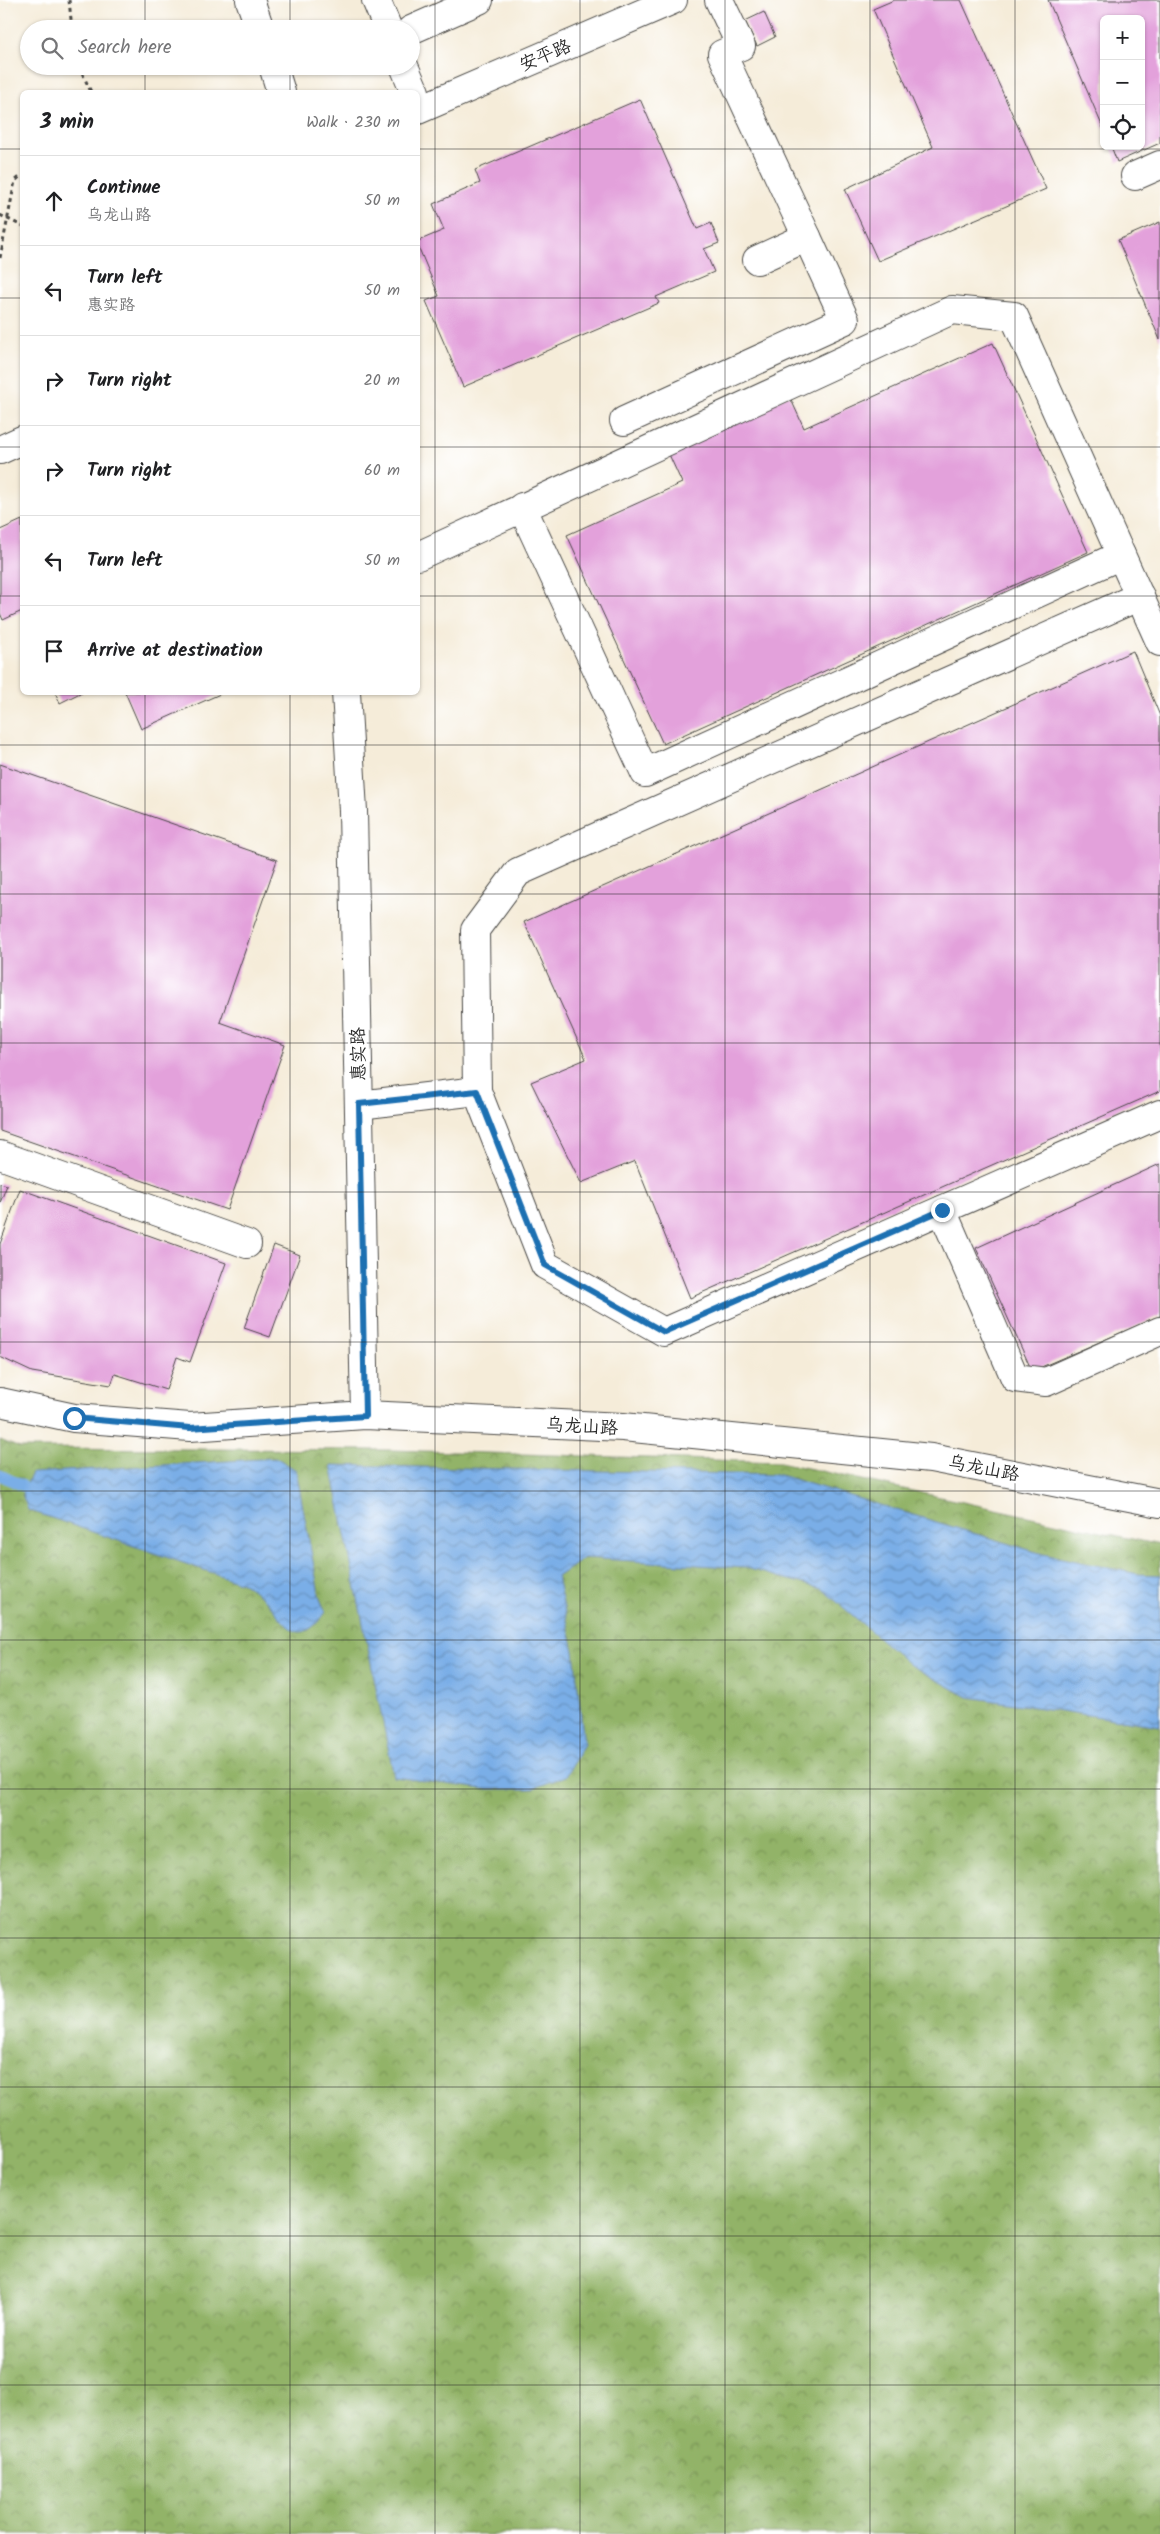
<!DOCTYPE html>
<html lang="en">
<head>
<meta charset="utf-8">
<style>
	body { margin:0; font-family:Kalam,"LXGW WenKai TC",sans-serif; background:#f6f6f6; color:#202124 }
	.controls { position:absolute; right:15px; top:15px; display:grid; overflow:hidden; border-radius:8px; box-shadow:0 1px 4px #0004 }
	.controls button { width:45px; height:45px; display:grid; place-items:center; padding:0; border:0; border-bottom:1px solid #e0e0e0; background:#fff; color:#202124; font:25px sans-serif }
	.stop { position:absolute; width:15px; height:15px; margin:-11px; border:4px solid #1f6fb2; border-radius:50%; background:#fff }
	.stop.end { background:#1f6fb2; border-color:#fff; box-shadow:0 1px 5px #0008 }
	.list { margin:0; padding:0; list-style:none }
	h2 { display:flex; justify-content:space-between; align-items:center; height:65px; margin:0; padding:0 20px; font-size:21px }
	h2 small { font-size:16px; font-weight:400; color:#757577 }
	.list li { display:grid; grid-template-columns:32px 1fr auto; gap:15px; align-items:center; box-sizing:border-box; height:90px; padding:0 20px; border-top:1px solid #e0e0e0 }
	.list b { display:block; font-size:19px; white-space:nowrap }
	.list p { margin:0; font-size:16px; white-space:nowrap; color:#757577 }
	.list em { font-size:16px; font-style:normal; color:#757577 }
	.icon { flex:none; width:28px; height:28px; fill:none; stroke:currentColor; stroke-width:2; stroke-linecap:round; stroke-linejoin:round }
	.map { position:relative; flex:none; width:1160px; height:2534px; overflow:hidden }
	.search { position:absolute; background:#fff; box-shadow:0 1px 4px #0004; left:20px; top:20px; width:400px; height:55px; display:flex; align-items:center; gap:12px; box-sizing:border-box; padding:0 18px; border-radius:28px; color:#757577; font-size:19px }
	.panel { position:absolute; background:#fff; box-shadow:0 1px 4px #0004; left:20px; top:90px; width:400px; height:605px; border-radius:8px }
	.map>svg:first-child { display:block }
	.forest { fill:url(#forest-crowns); stroke:#5e6f49 }
	.water { fill:url(#water-waves); stroke:#526c89 }
	.lines { fill:none; stroke-linecap:round; stroke-linejoin:round }
	.stream { stroke:#7aaee7; stroke-width:11 }
	.building { fill:#e3a1db }
	.minor-casing { stroke:#494845; stroke-width:30 }
	.path { stroke:#494845; stroke-width:3; stroke-dasharray:4 4; stroke-linecap:butt }
	.minor { stroke:#fff; stroke-width:28 }
	.route { stroke:#1f6fb2; stroke-width:6 }
	.grid { fill:none; stroke:#2b2b2b; stroke-width:1; stroke-opacity:0.55 }
	.labels { text-anchor:middle; stroke-width:5; stroke-linejoin:round; paint-order:stroke }
	.street-label { font-size:18px; fill:#2b2b2b; stroke:#fff }
</style>
</head>
<body>
<div class="map">
<svg width="1160" height="2534" viewBox="0 0 1160 2534">
	<defs>
		<pattern id="forest-crowns" width="20" height="18" patternUnits="userSpaceOnUse" patternTransform="scale(1.25)"><rect width="20" height="18" fill="#92b367"/><path d="M2 6a3 3 0 1 1 6 0M12 15a3 3 0 1 1 6 0" fill="none" stroke="#779255"/></pattern>
		<pattern id="water-waves" width="16" height="10" patternUnits="userSpaceOnUse" patternTransform="scale(1.25)"><rect width="16" height="10" fill="#7aaee7"/><path d="M0 5q4-4 8 0t8 0" fill="none" stroke="#648ebb"/></pattern>
	</defs>
	<rect width="100%" height="100%" fill="#fff"/>
	<filter id="ink" filterUnits="userSpaceOnUse"><feTurbulence type="fractalNoise" baseFrequency=".02" numOctaves="2"/><feDisplacementMap in="SourceGraphic" scale="10" xChannelSelector="R" yChannelSelector="G"/><feConvolveMatrix kernelMatrix="1 2 1 2 8 2 1 2 1" color-interpolation-filters="sRGB"/></filter>
	<filter id="wash" filterUnits="userSpaceOnUse"><feTurbulence type="fractalNoise" baseFrequency=".0096" numOctaves="4" result="noise"/><feDisplacementMap in="SourceGraphic" scale="20" xChannelSelector="R" yChannelSelector="G"/><feGaussianBlur stdDeviation="1.12" result="paint"/><feColorMatrix in="noise" values="0 0 0 0 0 0 0 0 0 0 0 0 0 0 0 0 0 1.4 0 .05"/><feComposite in="paint" operator="in"/></filter>
	<g filter="url(#wash)">
		<rect width="100%" height="100%" fill="#f5ecd9"/>
		<polygon class="forest" points="0,1440 20,1448 391,1450 780,1462 1160,1545 1160,2534 0,2534"/>
		<g class="water">
			<path d="M277 1458 296 1470 320 1599 326 1612C298 1650 289 1627 266 1601 261 1595 252 1590 245 1584L28 1510 22 1494 32 1473Z"/>
			<polygon points="331,1465 780,1475 1043,1554 1138,1574 1160,1575 1160,1726 968,1697 910,1665 822,1589 746,1568 584,1558 557,1577 574,1651 584,1744 566,1776 531,1789 484,1789 394,1777"/>
		</g>
		<g class="lines">
			<polyline class="stream" points="0,1475 25,1487"/>
		</g>
		<g id="blocks">
			<g class="building">
				<polygon points="894,0 961,0 1046,189 878,261 845,189 933,147 873,9"/>
				<polygon points="1048,0 1160,0 1160,143 1117,162 1111,146 1141,146 1141,19 1104,19 1104,130"/>
				<polygon points="764,12 775,37 757,46 745,21"/>
				<polygon points="640,99 697,229 711,223 719,243 704,249 714,272 656,297 659,303 463,387 426,301 439,296 418,246 418,241 444,230 433,204 480,183 475,170"/>
				<polygon points="1160,222 1160,340 1118,240"/>
				<polygon points="993,343 1088,552 663,744 567,535 682,483 667,450 789,395 804,428"/>
				<polygon points="22,520 22,611 3,620 0,613 0,530"/>
				<polygon points="1133,651 1160,716 1160,1091 690,1298 635,1161 581,1183 531,1082 586,1059 524,922"/>
				<polygon points="55,692 82,692 60,703"/>
				<polygon points="125,692 220,692 220,694 141,729"/>
				<polygon points="0,764 277,860 220,1022 285,1045 227,1210 0,1131"/>
				<polygon points="1160,1164 1160,1316 1032,1371 976,1248"/>
				<polygon points="0,1183 7,1185 0,1203"/>
				<polygon points="20,1189 226,1263 190,1362 177,1357 166,1390 115,1374 111,1385 32,1372 0,1357 0,1244"/>
				<polygon points="274,1245 300,1255 270,1337 244,1328"/>
			</g>
		</g>
	</g>
	<g filter="url(#ink)">
		<use href="#blocks" fill-opacity="0" stroke="#494845" stroke-width="1"/>
		<g class="lines">
			<defs>
				<g id="minor">
					<polyline points="250,0 260,29"/>
					<polyline points="376,0 388,29"/>
					<polyline points="719,0 741,46 722,54 807,237 757,260"/>
					<polyline points="411,30 479,0"/>
					<polyline points="273,66 281,92"/>
					<polyline points="404,66 415,92"/>
					<polyline points="418,110 673,0"/>
					<polyline points="1135,176 1160,165"/>
					<polyline points="624,421 845,320 807,237"/>
					<polyline points="0,450 22,440"/>
					<polyline points="522,507 645,773 1121,555"/>
					<polyline points="418,556 952,310 1014,316 1160,642"/>
					<polyline points="346,692 353,811 365,1415"/>
					<polyline points="477,1091 545,1265 664,1332 1160,1114"/>
					<polyline points="359,1105 477,1091 475,930 518,872 1140,596"/>
					<polyline points="0,1155 247,1244"/>
					<polyline points="942,1210 1015,1378 1046,1382 1160,1331"/>
					<polyline points="0,1402 74,1418 190,1427 365,1415 623,1427 931,1458 1160,1503"/>
				</g>
			</defs>
			<use href="#minor" class="minor-casing"/>
			<g class="path">
				<polyline points="69,0 72,29"/>
				<polyline points="79,66 91,92"/>
				<polyline points="0,215 22,226"/>
				<polyline points="0,258 15,181 22,175"/>
			</g>
			<use href="#minor" class="minor"/>
		</g>
	</g>
	<g class="lines" filter="url(#ink)">
		<polyline class="route" points="74,1418 190,1428 365,1416 359,1104 477,1091 545,1265 664,1332 942,1210"/>
	</g>
	<path class="grid" d="M145 0V29M290 0V29M435 0V2534M580 0V2534M725 0V2534M870 0V2534M1015 0V2534M145 66V92M290 66V92M0 149H22M418 149H1160M0 298H22M418 298H1160M0 447H22M418 447H1160M0 596H22M418 596H1160M145 692V2534M290 692V2534M0 745H1160M0 894H1160M0 1043H1160M0 1192H1160M0 1342H1160M0 1491H1160M0 1640H1160M0 1789H1160M0 1938H1160M0 2087H1160M0 2236H1160M0 2385H1160"/>
	<g class="labels">
		<g class="street-label">
			<text transform="translate(545 55) rotate(-23)" y="6">安平路</text>
			<text transform="translate(358 1054) rotate(-91)" y="6">惠实路</text>
			<text transform="translate(582 1426) rotate(3)" y="6">乌龙山路</text>
			<text transform="translate(984 1468) rotate(11)" y="6">乌龙山路</text>
		</g>
	</g>
</svg>
<div class="controls">
<button>+</button>
<button>−</button>
<button><svg class="icon" aria-label="locate" viewBox="0 0 24 24"><circle cx="12" cy="12" r="6"/><path d="M12 2v4M12 18v4M2 12h4M18 12h4"/></svg></button>
</div>
<div class="stop" style="left:74px;top:1418px"></div>
<div class="stop end" style="left:942px;top:1210px"></div>
<div class="search"><svg class="icon" aria-label="search" viewBox="0 0 24 24"><circle cx="10" cy="10" r="6"/><path d="M15 15l6 6"/></svg>Search here</div>
<section class="panel">
<h2>3 min<small>Walk · 230 m</small></h2>
<ul class="list">
<li><svg class="icon" aria-label="ahead" viewBox="0 0 24 24"><path d="M12 20V5M6 11l6-6 6 6"/></svg><div><b>Continue</b><p>乌龙山路</p></div><em>50 m</em></li>
<li><svg class="icon" aria-label="left" viewBox="0 0 24 24"><path d="M17 20v-9H6M10 6l-5 5 5 5"/></svg><div><b>Turn left</b><p>惠实路</p></div><em>50 m</em></li>
<li><svg class="icon" aria-label="right" viewBox="0 0 24 24"><path d="M7 20v-9h11M14 6l5 5-5 5"/></svg><div><b>Turn right</b></div><em>20 m</em></li>
<li><svg class="icon" aria-label="right" viewBox="0 0 24 24"><path d="M7 20v-9h11M14 6l5 5-5 5"/></svg><div><b>Turn right</b></div><em>60 m</em></li>
<li><svg class="icon" aria-label="left" viewBox="0 0 24 24"><path d="M17 20v-9H6M10 6l-5 5 5 5"/></svg><div><b>Turn left</b></div><em>50 m</em></li>
<li><svg class="icon" aria-label="arrive" viewBox="0 0 24 24"><path d="M6 21V4h12l-3 4 3 4H6"/></svg><div><b>Arrive at destination</b></div></li>
</ul>
</section>
</div>
</body>
</html>
